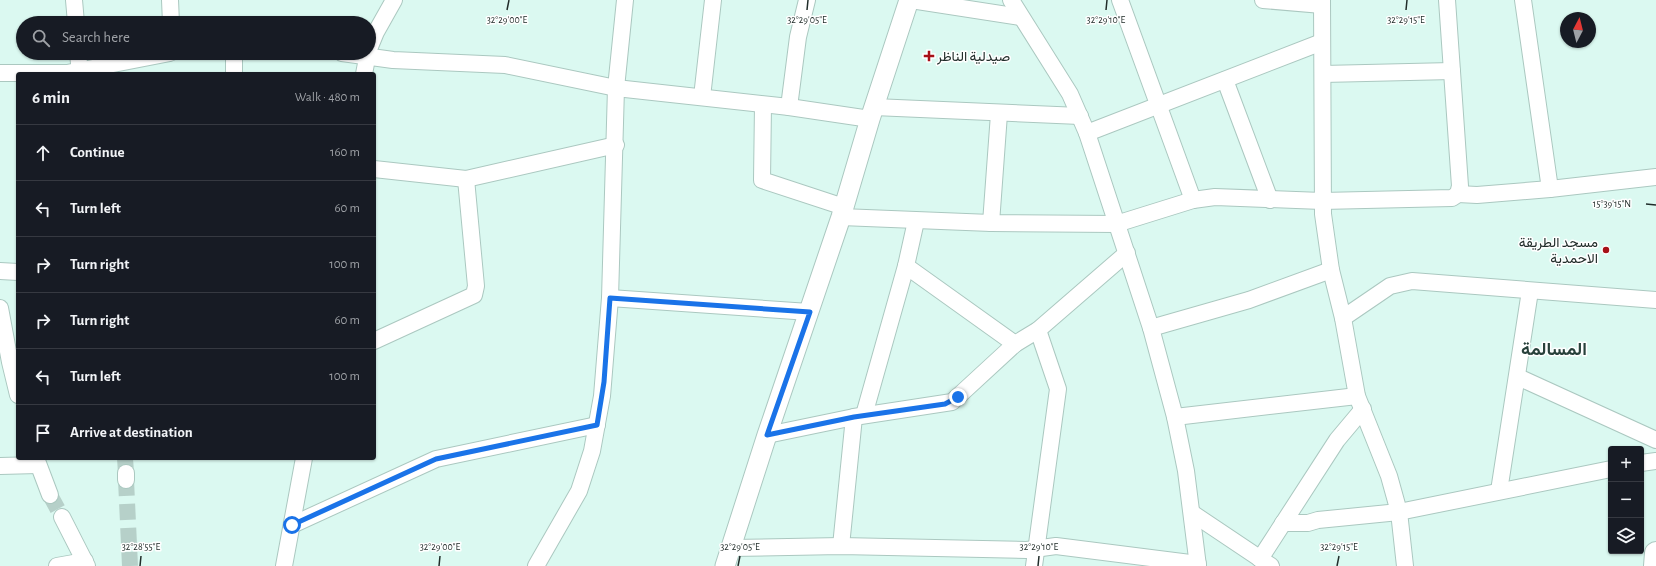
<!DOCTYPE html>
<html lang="en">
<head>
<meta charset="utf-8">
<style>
	body { margin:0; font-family:"Alegreya Sans",Vazirmatn,sans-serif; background:#242831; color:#f1f3f6 }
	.controls { position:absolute; right:12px; bottom:12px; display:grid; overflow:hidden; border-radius:4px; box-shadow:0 1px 3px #0004 }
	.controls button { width:36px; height:36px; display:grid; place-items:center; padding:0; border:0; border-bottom:1px solid #363941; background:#171b24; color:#f1f3f6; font:20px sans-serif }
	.compass { position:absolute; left:1560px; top:12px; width:36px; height:36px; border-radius:50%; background:#171b24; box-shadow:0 1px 3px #0004; rotate:7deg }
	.stop { position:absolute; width:12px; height:12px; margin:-9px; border:3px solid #1a73e8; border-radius:50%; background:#fff }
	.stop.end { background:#1a73e8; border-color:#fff; box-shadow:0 1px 4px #0008 }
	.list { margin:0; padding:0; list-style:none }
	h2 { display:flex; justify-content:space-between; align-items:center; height:52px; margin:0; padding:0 16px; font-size:17px }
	h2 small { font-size:13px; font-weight:400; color:#9ea1a6 }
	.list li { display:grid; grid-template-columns:26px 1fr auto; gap:12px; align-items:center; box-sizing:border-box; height:56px; padding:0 16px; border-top:1px solid #363941 }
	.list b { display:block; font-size:15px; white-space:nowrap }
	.list em { font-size:13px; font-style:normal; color:#9ea1a6 }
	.icon { flex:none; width:22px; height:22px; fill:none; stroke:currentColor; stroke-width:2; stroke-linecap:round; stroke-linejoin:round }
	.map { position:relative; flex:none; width:1656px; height:566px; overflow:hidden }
	.search { position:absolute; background:#171b24; box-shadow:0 1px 3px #0004; left:16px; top:16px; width:360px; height:44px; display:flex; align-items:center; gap:10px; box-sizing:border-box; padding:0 14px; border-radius:22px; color:#9ea1a6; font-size:15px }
	.panel { position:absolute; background:#171b24; box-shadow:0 1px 3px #0004; left:16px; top:72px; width:360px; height:388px; border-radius:4px }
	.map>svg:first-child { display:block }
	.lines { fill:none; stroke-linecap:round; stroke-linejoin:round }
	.minor-tunnel { stroke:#b6d0c9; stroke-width:16; stroke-dasharray:16 8; stroke-linecap:butt }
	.minor-casing { stroke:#abc8c0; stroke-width:18 }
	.tertiary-casing { stroke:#abc8c0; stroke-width:21 }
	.secondary-casing { stroke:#abc8c0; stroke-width:24 }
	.minor { stroke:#fff; stroke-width:16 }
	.tertiary { stroke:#fff; stroke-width:19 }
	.secondary { stroke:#fff; stroke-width:22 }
	.route { stroke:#1a73e8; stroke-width:5 }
	.ticks { fill:none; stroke:#212d2a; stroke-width:1.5 }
	.poi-dot { fill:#a61017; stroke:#fff; stroke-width:1.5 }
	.labels { text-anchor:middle; stroke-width:3; stroke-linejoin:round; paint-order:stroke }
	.poi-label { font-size:14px; fill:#212d2a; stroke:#fff; text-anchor:start }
	.district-label { font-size:18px; font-weight:bold; fill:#28413b; stroke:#fff }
	.ticks-label { font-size:10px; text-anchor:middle; fill:#212d2a; stroke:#fff; stroke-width:3; stroke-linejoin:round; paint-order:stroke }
</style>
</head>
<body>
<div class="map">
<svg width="1656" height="566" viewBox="0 0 1656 566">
	<rect width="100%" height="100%" fill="#dbf9f1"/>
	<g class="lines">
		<g class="minor-tunnel">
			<polyline points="125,458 126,473"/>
			<polyline points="126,480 130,566"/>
			<polyline points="50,495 62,517"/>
		</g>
		<defs>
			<g id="minor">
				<polyline points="74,0 76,23"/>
				<polyline points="170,0 171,23"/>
				<polyline points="911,0 1020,17"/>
				<polyline points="1011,0 1070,94 1087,133 1151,328 1175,417 1186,471 1198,566"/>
				<polyline points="1120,0 1193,200"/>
				<polyline points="1263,0 1322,5"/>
				<polyline points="1322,0 1323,214 1331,270 1343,318 1357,396 1389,476 1399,512 1405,566"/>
				<polyline points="1523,0 1550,189"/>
				<polyline points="369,49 376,32 394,0"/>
				<polyline points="78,53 80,74"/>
				<polyline points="342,53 393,60 505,65 616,88 789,107 870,119"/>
				<polyline points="0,73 67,73 170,53"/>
				<polyline points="234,74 234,53"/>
				<polyline points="364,74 368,53"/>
				<polyline points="1323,74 1452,71"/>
				<polyline points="1225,80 1270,200"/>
				<polyline points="702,97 713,0"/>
				<polyline points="763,105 762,180 844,207"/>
				<polyline points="789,107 798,37 807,0"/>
				<polyline points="874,107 1080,116"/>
				<polyline points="1087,133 1322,42"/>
				<polyline points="374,169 466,179 616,145"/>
				<polyline points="1458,194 1477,195 1550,189 1656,177"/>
				<polyline points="841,217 991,223 1116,224 1193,200 1215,197 1322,201 1452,198 1458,194 1460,186 1447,0"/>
				<polyline points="991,223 999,114"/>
				<polyline points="906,266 1015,344"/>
				<polyline points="0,271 18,272"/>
				<polyline points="610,298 809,312"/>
				<polyline points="0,308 10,362 18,395"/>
				<polyline points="1343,318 1390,286 1412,281 1656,300"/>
				<polyline points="1151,328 1249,300 1331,270"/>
				<polyline points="374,341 474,295 476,286 466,179"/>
				<polyline points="1518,377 1656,440"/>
				<polyline points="864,415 906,266 916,221"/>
				<polyline points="1175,417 1357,396"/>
				<polyline points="767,435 854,417 952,402 1015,344 1038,330 1127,253"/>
				<polyline points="36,458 50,495"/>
				<polyline points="1641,463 1656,461"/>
				<polyline points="0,466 38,465"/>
				<polyline points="126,473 126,480"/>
				<polyline points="1499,491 1530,291"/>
				<polyline points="1192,513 1271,566"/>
				<polyline points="62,517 87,566"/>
				<polyline points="1283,523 1308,523 1318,520 1399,512 1611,469"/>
				<polyline points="292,525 436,459 597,425"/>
				<polyline points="841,546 854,417"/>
				<polyline points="731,548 841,546 1027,550 1056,546 1198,564"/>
				<polyline points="1260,559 1337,440 1363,409"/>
				<polyline points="57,566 85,561"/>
				<polyline points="284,566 304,458"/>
				<polyline points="536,566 579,491 592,451 602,396 610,298 616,88 625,0"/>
				<polyline points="1034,566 1058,389 1038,330"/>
			</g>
			<polyline id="tertiary" points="725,566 767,435 841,217 870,119 909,0"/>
			<polyline id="secondary" points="1655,566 1656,553"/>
		</defs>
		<use href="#minor" class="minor-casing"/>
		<use href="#tertiary" class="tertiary-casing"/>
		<use href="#secondary" class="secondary-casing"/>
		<use href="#minor" class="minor"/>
		<use href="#tertiary" class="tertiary"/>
		<use href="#secondary" class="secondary"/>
	</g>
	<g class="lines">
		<polyline class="route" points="292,525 436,459 597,425 604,382 610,298 810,312 767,435 854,417 945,404 958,397"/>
	</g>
	<path class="ticks" d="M507 10 509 0M807 10 808 0M1106 10 1107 0M1406 10 1407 0M1646 204 1656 205M140 566 141 556M439 566 440 556M738 566 740 556M1038 566 1039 556M1337 566 1339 556"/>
	<g class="poi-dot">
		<path d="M927 50h4v4h4v4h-4v4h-4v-4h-4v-4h4z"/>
		<circle cx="1606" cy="250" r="4"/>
	</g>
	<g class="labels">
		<g class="poi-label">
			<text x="937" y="61">صيدلية الناظر</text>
			<text x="1598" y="247" text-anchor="end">مسجد الطريقة<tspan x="1598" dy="16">الاحمدية</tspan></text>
		</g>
		<g class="district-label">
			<text x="1554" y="355">المسالمة</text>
		</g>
	</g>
	<g class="ticks-label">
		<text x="507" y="23">32°29'00"E</text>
		<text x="807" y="23">32°29'05"E</text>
		<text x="1106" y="23">32°29'10"E</text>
		<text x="1406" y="23">32°29'15"E</text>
		<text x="1612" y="207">15°39'15"N</text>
		<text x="141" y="550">32°28'55"E</text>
		<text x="440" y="550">32°29'00"E</text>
		<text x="740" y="550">32°29'05"E</text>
		<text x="1039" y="550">32°29'10"E</text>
		<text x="1339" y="550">32°29'15"E</text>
	</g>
</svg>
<div class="controls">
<button>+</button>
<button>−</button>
<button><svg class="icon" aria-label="layers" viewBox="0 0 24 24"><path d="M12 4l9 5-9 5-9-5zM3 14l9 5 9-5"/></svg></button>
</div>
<svg class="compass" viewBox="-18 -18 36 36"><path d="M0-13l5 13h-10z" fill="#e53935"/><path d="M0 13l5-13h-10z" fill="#9ea1a6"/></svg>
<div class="stop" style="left:292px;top:525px"></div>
<div class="stop end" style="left:958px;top:397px"></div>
<div class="search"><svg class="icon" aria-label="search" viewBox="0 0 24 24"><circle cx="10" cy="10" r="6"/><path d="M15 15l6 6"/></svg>Search here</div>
<section class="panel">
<h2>6 min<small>Walk · 480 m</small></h2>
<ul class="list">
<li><svg class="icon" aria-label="ahead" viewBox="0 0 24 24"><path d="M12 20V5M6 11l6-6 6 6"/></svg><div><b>Continue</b></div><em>160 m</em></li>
<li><svg class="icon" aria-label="left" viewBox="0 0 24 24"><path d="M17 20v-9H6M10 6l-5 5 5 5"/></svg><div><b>Turn left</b></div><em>60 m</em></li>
<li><svg class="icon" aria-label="right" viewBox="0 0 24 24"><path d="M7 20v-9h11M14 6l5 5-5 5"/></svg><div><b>Turn right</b></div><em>100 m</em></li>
<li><svg class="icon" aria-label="right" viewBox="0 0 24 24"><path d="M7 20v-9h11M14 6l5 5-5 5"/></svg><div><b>Turn right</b></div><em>60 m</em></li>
<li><svg class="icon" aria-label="left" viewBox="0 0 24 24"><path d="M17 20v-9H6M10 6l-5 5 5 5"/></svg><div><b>Turn left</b></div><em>100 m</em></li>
<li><svg class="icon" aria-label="arrive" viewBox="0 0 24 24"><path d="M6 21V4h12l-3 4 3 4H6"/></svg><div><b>Arrive at destination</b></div></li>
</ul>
</section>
</div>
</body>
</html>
